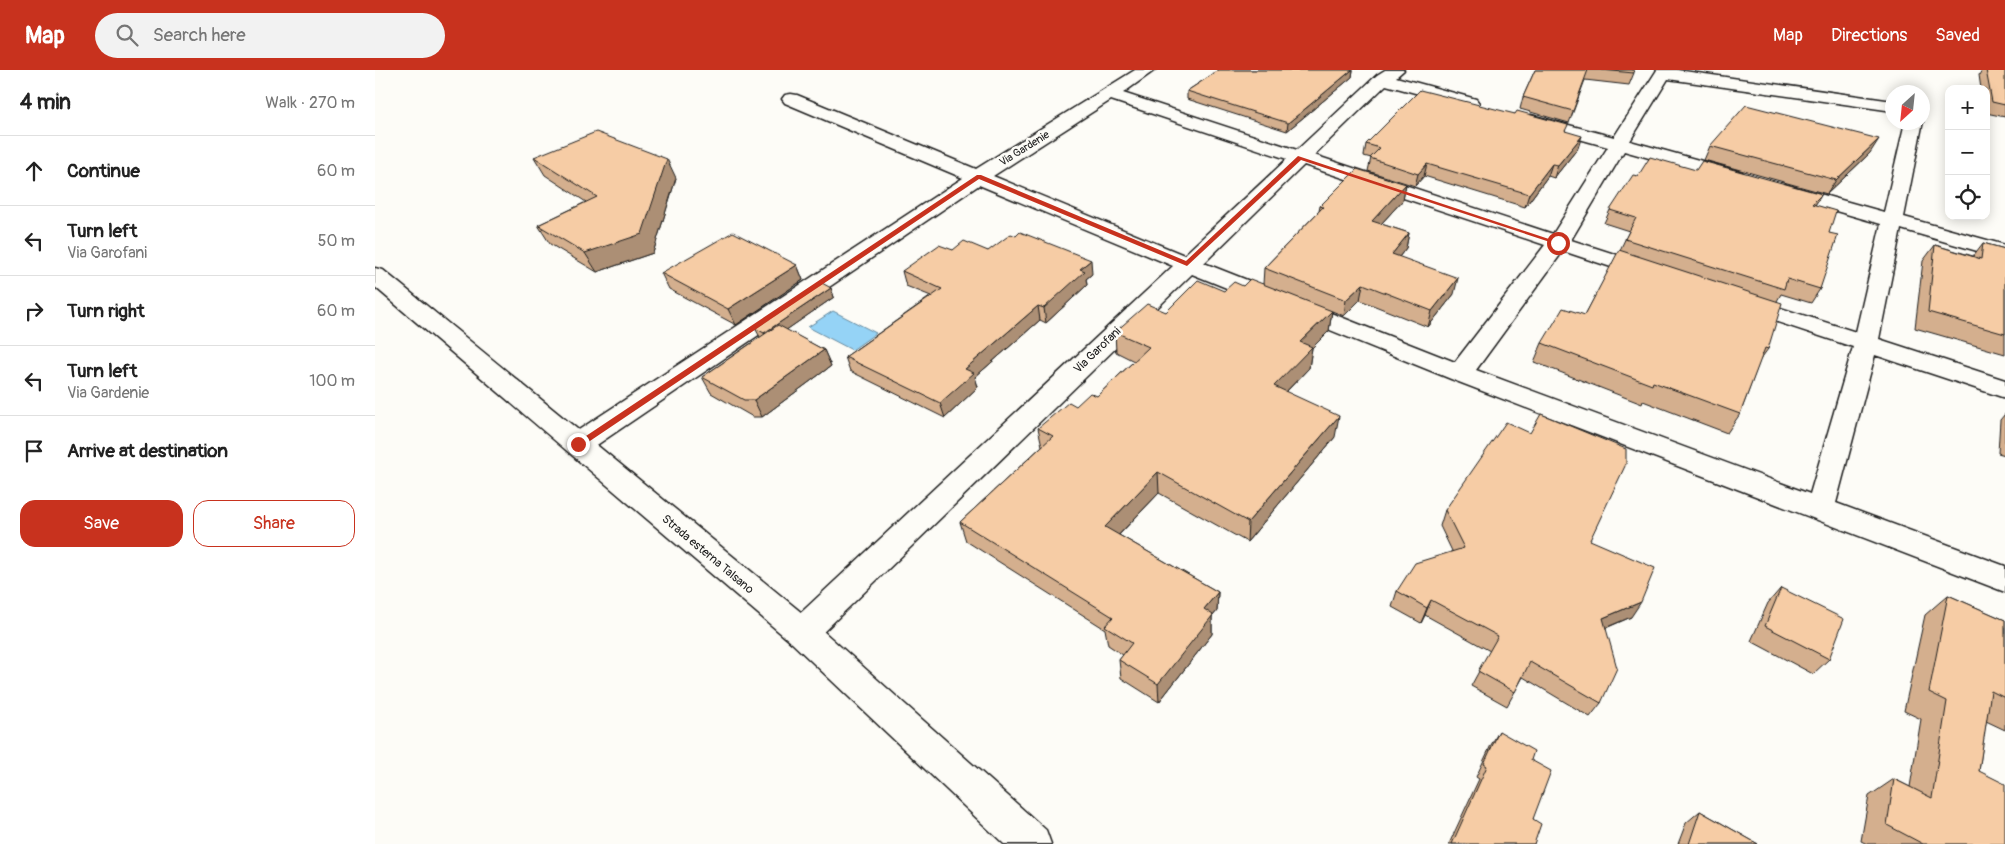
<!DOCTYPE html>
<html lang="en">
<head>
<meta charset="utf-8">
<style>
	body { margin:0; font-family:Pangolin,sans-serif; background:#f2f2f2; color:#222 }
	.controls { position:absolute; right:15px; top:15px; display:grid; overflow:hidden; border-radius:10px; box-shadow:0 2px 12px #0003 }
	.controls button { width:45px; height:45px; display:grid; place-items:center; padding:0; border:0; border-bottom:1px solid #e0e0e0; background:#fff; color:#222; font:25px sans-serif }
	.compass { position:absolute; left:1510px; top:15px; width:45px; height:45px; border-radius:50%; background:#fff; box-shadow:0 2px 12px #0003; rotate:207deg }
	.stop { position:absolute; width:15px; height:15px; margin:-11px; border:4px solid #c8321e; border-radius:50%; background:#fff }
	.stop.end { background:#c8321e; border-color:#fff; box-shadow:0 1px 5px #0008 }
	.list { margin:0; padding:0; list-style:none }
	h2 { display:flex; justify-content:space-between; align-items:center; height:65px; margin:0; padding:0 20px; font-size:21px }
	h2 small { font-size:16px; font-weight:400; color:#767676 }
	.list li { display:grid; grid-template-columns:32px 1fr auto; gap:15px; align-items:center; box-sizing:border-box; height:70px; padding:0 20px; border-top:1px solid #e0e0e0 }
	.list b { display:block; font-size:19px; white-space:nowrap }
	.list p { margin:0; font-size:16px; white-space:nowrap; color:#767676 }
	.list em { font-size:16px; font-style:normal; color:#767676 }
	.actions { display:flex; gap:10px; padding:15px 20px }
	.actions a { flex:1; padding:11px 0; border:1px solid #c8321e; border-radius:15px; text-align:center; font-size:18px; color:#c8321e }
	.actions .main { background:#c8321e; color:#fff }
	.icon { flex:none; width:28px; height:28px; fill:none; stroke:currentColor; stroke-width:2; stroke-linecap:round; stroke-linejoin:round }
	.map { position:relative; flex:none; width:1630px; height:774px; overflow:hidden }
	header { display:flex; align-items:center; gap:30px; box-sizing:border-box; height:70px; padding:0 25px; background:#c8321e; color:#fff }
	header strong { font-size:24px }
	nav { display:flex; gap:28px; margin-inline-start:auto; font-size:18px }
	.search { width:350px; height:45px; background:#f2f2f2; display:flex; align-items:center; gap:12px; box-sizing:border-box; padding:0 18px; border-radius:28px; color:#767676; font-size:19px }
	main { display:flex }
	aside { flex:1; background:#fff }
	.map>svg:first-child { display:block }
	.water { fill:#95d3f6; stroke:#658a9f }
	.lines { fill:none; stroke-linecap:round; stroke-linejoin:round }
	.street-casing { stroke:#1c1c1c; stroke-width:3 }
	.secondary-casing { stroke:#1c1c1c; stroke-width:3 }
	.street { fill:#fdfcf7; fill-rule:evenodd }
	.secondary { fill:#fdfcf7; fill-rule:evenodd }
	.wall { fill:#d4af8e; stroke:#1c1c1c }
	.shaded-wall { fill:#ac8f74; stroke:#1c1c1c }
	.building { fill:#f6cca5; stroke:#1c1c1c }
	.route { fill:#c8321e }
	.labels { text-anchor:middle; stroke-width:5; stroke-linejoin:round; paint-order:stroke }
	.far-street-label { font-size:11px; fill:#1c1c1c; stroke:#fdfcf7 }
	.street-label { font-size:12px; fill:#1c1c1c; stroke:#fdfcf7 }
</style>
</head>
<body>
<header>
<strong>Map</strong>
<div class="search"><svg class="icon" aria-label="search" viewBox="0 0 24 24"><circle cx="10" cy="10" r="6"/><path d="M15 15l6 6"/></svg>Search here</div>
<nav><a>Map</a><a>Directions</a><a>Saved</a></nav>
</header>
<main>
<aside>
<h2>4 min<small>Walk · 270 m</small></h2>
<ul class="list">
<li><svg class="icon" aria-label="ahead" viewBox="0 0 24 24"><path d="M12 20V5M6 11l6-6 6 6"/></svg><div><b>Continue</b></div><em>60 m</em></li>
<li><svg class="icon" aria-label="left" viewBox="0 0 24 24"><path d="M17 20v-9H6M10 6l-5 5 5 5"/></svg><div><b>Turn left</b><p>Via Garofani</p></div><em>50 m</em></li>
<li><svg class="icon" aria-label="right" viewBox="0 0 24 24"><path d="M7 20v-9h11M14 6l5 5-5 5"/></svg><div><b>Turn right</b></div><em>60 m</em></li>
<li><svg class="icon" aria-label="left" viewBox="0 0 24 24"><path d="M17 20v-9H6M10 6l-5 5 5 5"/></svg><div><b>Turn left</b><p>Via Gardenie</p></div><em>100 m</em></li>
<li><svg class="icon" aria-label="arrive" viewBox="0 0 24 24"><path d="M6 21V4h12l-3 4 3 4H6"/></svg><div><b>Arrive at destination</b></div></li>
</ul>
<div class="actions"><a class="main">Save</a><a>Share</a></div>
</aside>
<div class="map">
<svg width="1630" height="774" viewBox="0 0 1630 774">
	<rect width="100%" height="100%" fill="#fdfcf7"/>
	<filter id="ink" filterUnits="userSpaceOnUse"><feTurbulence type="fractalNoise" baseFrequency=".02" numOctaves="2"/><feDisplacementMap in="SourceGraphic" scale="10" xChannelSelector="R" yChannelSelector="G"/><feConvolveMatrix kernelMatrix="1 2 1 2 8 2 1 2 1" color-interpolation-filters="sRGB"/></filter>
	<g filter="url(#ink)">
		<polygon class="water" points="458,241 501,263 477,280 433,257"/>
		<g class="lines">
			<defs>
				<path id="street" d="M760 0H780L748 23 922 80 1002 5 1010 0H1029L1021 7 1101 29 1104 33 1101 37 1095 38 1011 15 939 85 1178 164 1233 77 1150 54 1147 50 1150 46 1156 45 1239 67 1282 0H1302L1518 31V41L1293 9 1255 71 1367 102 1370 106 1367 110 1360 112 1249 81 1196 170 1283 198 1286 203 1283 208 1275 210 1188 181 1101 300 1435 424 1478 277 1360 238 1356 233 1360 228 1368 226 1481 262 1506 154 1402 124 1399 120 1402 116 1409 114 1509 142 1530 52 1548 51 1529 147 1630 175V189L1526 159 1504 269 1630 310V328L1500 285 1461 433 1630 496V522L1076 309 817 204 438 572 427 576 416 572 411 562 416 552 798 196 604 115 213 381 203 384 193 381 189 374 193 367 588 108 410 33 407 29 410 25 416 24 422 25 601 99ZM736 30 912 89 809 185 618 106ZM929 95 1170 175 1080 292 829 193Z"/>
				<polygon id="secondary" points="0,198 8,200 438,552 671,760 676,774 629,774 416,572 0,217"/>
			</defs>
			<use href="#street" class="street-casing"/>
			<use href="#secondary" class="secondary-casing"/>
			<use href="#street" class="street"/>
			<use href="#secondary" class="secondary"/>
		</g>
		<g class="wall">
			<polygon points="844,0 978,0 977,7 912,61 812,29 812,21"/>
			<polygon points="1160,0 1258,0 1259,3 1254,15 1210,10 1194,53 1145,39 1148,27"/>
			<polygon points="1607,0 1630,0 1630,47 1611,43 1611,19 1606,19 1604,5"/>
			<polygon points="1140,44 1191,61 1203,78 1179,108 1173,106 1150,137 1049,106 1040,116 993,101 996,88 989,86 991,74"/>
			<polygon points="1335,76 1495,83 1452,124 1329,90"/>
			<polygon points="159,87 301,108 278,183 222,202 175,174 163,155 211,132 170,105"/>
			<polygon points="1263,106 1440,135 1454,163 1445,219 1436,233 1406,224 1402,231 1393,279 1385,290 1365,344 1352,363 1268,331 1267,334 1159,292 1167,273 1210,245 1245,180 1254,161 1229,153 1235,140"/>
			<polygon points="1031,114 1028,130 1006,154 1034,163 1031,178 1024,187 1079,224 1053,257 985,230 969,246 957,241 954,261 937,278 934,298 911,322 960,367 872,472 784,423 744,465 843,522 842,541 837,547 837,564 784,632 746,608 744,590 748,585 733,575 730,559 591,471 585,452 667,376 663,358 722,326 759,291 741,282 740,262 791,242 849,221 868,216 888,214 889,198 944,141 945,136"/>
			<polygon points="1608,173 1630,179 1630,284 1540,258 1548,191 1560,175 1598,186"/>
			<polygon points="578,180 613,181 717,204 711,209 712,215 671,253 665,250 600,307 603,317 570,348 475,301 470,287 556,226 531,216 527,201"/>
			<polygon points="422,195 428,210 361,255 294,219 286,203"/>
			<polygon points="456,218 459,227 411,260 449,280 456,296 387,347 378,347 336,323 327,307 385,267 380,258"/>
			<polygon points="1630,344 1630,385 1623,383 1625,350"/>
			<polygon points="1070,440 1215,470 1256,547 1231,558 1226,633 1215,647 1148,607 1132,636 1096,616 1115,581 1050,545 1046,553 1017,537 1022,521 1077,481 1065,456"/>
			<polygon points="1406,518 1454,589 1438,604 1376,571 1393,533"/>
			<polygon points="1573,525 1630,550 1630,660 1611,651 1604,701 1630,774 1492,774 1486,771 1494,726 1519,709 1535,717 1546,649 1529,641 1550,545"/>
			<polygon points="1124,661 1156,690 1159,774 1074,774 1104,709 1101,707 1116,675"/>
			<polygon points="1325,741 1383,774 1303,774 1311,753"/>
		</g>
		<g class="shaded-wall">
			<polygon points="977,0 978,0 977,7 912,61 913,53"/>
			<polygon points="1207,66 1203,78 1179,108 1183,95"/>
			<polygon points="1504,69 1495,83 1452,124 1461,110"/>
			<polygon points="292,89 301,108 278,183 222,202 210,183"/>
			<polygon points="1052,94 1049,106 1040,116 1043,104"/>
			<polygon points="1177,94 1173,106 1150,137 1154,124"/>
			<polygon points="1031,114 1028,130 994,167 997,151"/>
			<polygon points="1447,124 1439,137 1437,134"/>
			<polygon points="1034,163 1031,178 1014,200 1017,184"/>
			<polygon points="716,190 717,204 711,209 712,215 671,253 669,238 705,199"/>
			<polygon points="422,195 428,210 361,255 353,239"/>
			<polygon points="1083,208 1079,224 1053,257 1057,241"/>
			<polygon points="988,214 985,230 969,246 971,230"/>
			<polygon points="456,218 459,227 394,272 389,263"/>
			<polygon points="663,236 665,250 600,307 603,317 570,348 565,333 590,299"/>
			<polygon points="957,241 954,261 937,278 934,298 897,336 899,316 925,272"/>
			<polygon points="449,280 456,296 387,347 379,330"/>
			<polygon points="964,346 960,367 872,472 873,452"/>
			<polygon points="783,402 784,423 732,477 730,457"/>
			<polygon points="843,522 842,541 837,547 837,564 784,632 783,614 829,539"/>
			<polygon points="1056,530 1050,545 1046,553 1052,538"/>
			<polygon points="1266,532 1256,547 1218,563 1228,548"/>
		</g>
		<g class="building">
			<polygon points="844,0 977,0 913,53 812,21"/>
			<polygon points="1160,0 1213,0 1198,41 1148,27"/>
			<polygon points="1226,0 1258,0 1259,3"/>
			<polygon points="1611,0 1630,0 1630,35 1617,32"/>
			<polygon points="1045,20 1140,44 1142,41 1193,55 1190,61 1207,66 1183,95 1177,94 1154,124 1052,94 1043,104 995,88 1005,78 991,74"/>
			<polygon points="1371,35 1504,69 1461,110 1335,76"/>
			<polygon points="221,62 292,89 267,164 210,183 163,155 222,127 159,87"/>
			<polygon points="1275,87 1321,100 1327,91 1447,124 1437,134 1461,141 1454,163 1463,165 1445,219 1412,209 1409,219 1250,169 1261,148 1235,140 1258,105 1263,106"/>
			<polygon points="982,99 1031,114 997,151 1034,163 1017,184 1083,208 1057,241 988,214 971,230 889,198 948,137 945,136"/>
			<polygon points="358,162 422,195 353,239 286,203"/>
			<polygon points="645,162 716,190 705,199 710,201 669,238 663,236 590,299 599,303 565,333 470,287 567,219 527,201 564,175 578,180 589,171 613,181 636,164 641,166"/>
			<polygon points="1608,173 1630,179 1630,264 1553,242 1560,175 1606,189"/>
			<polygon points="1244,180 1407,233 1393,279 1390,278 1365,344 1278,312 1277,315 1167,273 1188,238 1210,245"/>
			<polygon points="875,209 957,241 925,272 937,277 899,316 964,346 873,452 783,402 730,457 843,522 829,539 838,545 783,614 744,590 757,573 730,556 738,547 585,452 678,366 663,358 694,332 701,336 715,323 722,326 774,277 740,262 772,234 791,242 823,210 849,221 859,212 868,216"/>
			<polygon points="447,213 456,218 389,263 380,258"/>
			<polygon points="403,255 449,280 379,330 369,330 327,307"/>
			<polygon points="1166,344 1251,379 1251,394 1215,470 1280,498 1266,532 1228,548 1242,598 1226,633 1155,592 1140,622 1103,601 1123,566 1056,530 1052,538 1022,521 1040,493 1089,478 1070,440 1131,352 1155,363"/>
			<polygon points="1406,518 1469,549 1454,589 1390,556"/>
			<polygon points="1573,525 1630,550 1630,628 1616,621 1604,701 1630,714 1630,774 1548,774 1512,755 1519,709 1557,728 1572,631 1554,622"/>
			<polygon points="1124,661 1159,681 1156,690 1176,701 1158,749 1166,754 1159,774 1077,774 1112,696 1109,694"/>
			<polygon points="1325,741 1383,774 1314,774"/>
		</g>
	</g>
	<polygon class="route" points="923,86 1186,173 1181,174 926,90 812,196 604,109 206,377 203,377 199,374 602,105 606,105 811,191"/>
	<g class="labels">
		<g class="far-street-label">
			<text transform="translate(649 78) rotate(-32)" y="4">Via Gardenie</text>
		</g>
		<g class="street-label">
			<text transform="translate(722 280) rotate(-44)" y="4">Via Garofani</text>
			<text transform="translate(333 484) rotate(40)" y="4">Strada esterna Talsano</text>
		</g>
	</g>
</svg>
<div class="controls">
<button>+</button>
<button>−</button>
<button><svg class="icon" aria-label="locate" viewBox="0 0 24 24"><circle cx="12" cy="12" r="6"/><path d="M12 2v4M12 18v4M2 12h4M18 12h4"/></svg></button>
</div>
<svg class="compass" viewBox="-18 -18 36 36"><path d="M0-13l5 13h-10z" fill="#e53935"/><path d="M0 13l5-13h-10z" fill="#767676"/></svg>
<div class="stop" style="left:1183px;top:173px"></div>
<div class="stop end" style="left:203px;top:374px"></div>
</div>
</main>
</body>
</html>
